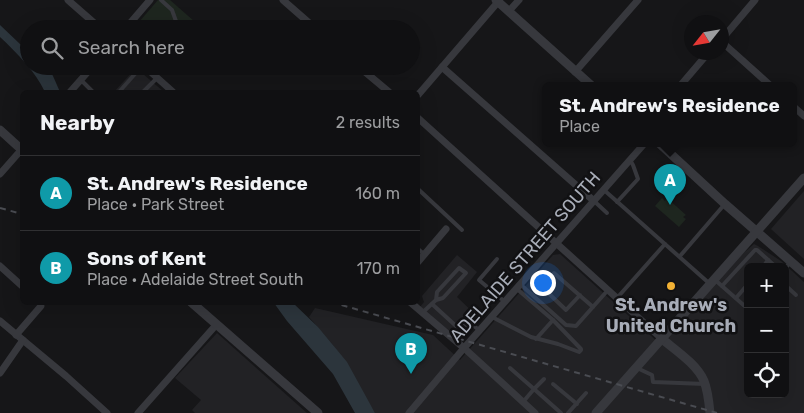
<!DOCTYPE html>
<html lang="en">
<head>
<meta charset="utf-8">
<style>
	body { margin:0; font-family:Rubik,sans-serif; background:#1e1e20; color:#f1f3f6 }
	.controls { position:absolute; right:15px; bottom:15px; display:grid; overflow:hidden; border-radius:8px; box-shadow:0 5px 20px #0002 }
	.controls button { width:45px; height:45px; display:grid; place-items:center; padding:0; border:0; border-bottom:1px solid #303032; background:#101012; color:#f1f3f6; font:25px sans-serif }
	.compass { position:absolute; left:684px; top:15px; width:45px; height:45px; border-radius:50%; background:#101012; box-shadow:0 5px 20px #0002; rotate:239deg }
	.you { position:absolute; left:542px; top:282px; width:18px; height:18px; margin:-12px; border:4px solid #fff; border-radius:50%; background:#1a73e8; box-shadow:0 0 0 8px #1a73e833 }
	.badge { display:grid; place-items:center; width:32px; height:32px; border-radius:50%; background:#f2b134; color:#fff; font-size:16px; font-weight:700 }
	.pin { position:absolute; translate:-50% -41px; filter:drop-shadow(0 1px 2px #0008) }
	.pin::after { content:''; position:absolute; top:26px; width:18px; height:15px; background:inherit; clip-path:polygon(0 0,100% 0,50% 100%) }
	.popup { position:absolute; left:542px; top:82px; width:255px; height:65px; box-sizing:border-box; display:grid; place-content:center; border-radius:8px; background:#101012; filter:drop-shadow(0 1px 4px #0005); font-size:16px; white-space:nowrap; color:#9c9d9f }
	.popup b { font-size:19px; color:#f1f3f6 }
	.popup::after { content:''; position:absolute; left:50%; top:100%; margin-left:-10px; border:10px solid transparent; border-top-color:#101012 }
	.list { margin:0; padding:0; list-style:none }
	h2 { display:flex; justify-content:space-between; align-items:center; height:65px; margin:0; padding:0 20px; font-size:21px }
	h2 small { font-size:16px; font-weight:400; color:#9c9d9f }
	.list li { display:grid; grid-template-columns:32px 1fr auto; gap:15px; align-items:center; box-sizing:border-box; height:75px; padding:0 20px; border-top:1px solid #303032 }
	.list b { display:block; font-size:19px; white-space:nowrap }
	.list p { margin:0; font-size:16px; white-space:nowrap; color:#9c9d9f }
	.list em { font-size:16px; font-style:normal; color:#9c9d9f }
	.icon { flex:none; width:28px; height:28px; fill:none; stroke:currentColor; stroke-width:2; stroke-linecap:round; stroke-linejoin:round }
	.map { position:relative; flex:none; width:804px; height:413px; overflow:hidden }
	.search { position:absolute; background:#101012; box-shadow:0 5px 20px #0002; left:20px; top:20px; width:400px; height:55px; display:flex; align-items:center; gap:12px; box-sizing:border-box; padding:0 18px; border-radius:28px; color:#9c9d9f; font-size:19px }
	.panel { position:absolute; background:#101012; box-shadow:0 5px 20px #0002; left:20px; top:90px; width:400px; height:215px; border-radius:8px }
	.map>svg:first-child { display:block }
	.built { fill:#222225; fill-rule:evenodd }
	.green { fill:#1e261f }
	.water { fill:#2c353c }
	.lines { fill:none; stroke-linecap:round; stroke-linejoin:round }
	.service { stroke:#37383d; stroke-width:4 }
	.minor { stroke:#37383d; stroke-width:7 }
	.tertiary { stroke:#37383d; stroke-width:9 }
	.rail { stroke:#4a4c52; stroke-width:2; stroke-dasharray:6 5; stroke-linecap:butt }
	.poi-dot { fill:#f2b134; stroke:#111113; stroke-width:2 }
	.labels { text-anchor:middle; stroke-width:5; stroke-linejoin:round; paint-order:stroke }
	.street-label { font-size:18px; fill:#a8adb8; stroke:#111113 }
	.poi-label { font-size:18px; font-weight:bold; fill:#a8adb8; stroke:#111113 }
</style>
</head>
<body>
<div class="map">
<svg width="804" height="413" viewBox="0 0 804 413">
	<rect width="100%" height="100%" fill="#161618"/>
	<g class="built">
		<polygon points="136,68 164,92 114,92"/>
		<polygon points="804,191 804,259 771,229"/>
		<path d="M754 244 758 246 781 261 804 282V413H375L332 344 309 317 315 308 433 335 460 360 553 255 560 254 660 344 734 261ZM748 267H785V394H748Z"/>
		<polygon points="457,255 477,272 457,297 481,320 471,331 463,334 452,332 443,327 420,307 424,302 422,296"/>
		<polygon points="217,333 307,413 195,413 192,410 201,400 175,378"/>
	</g>
	<g class="green">
		<polygon points="158,0 170,0 203,29 133,29"/>
		<polygon points="662,198 665,201 667,198 686,215 683,217 686,219 679,227 655,206"/>
	</g>
	<g class="water">
		<path d="M0 25 20 44 29 49V66H47L53 76 60 92H45C35 71 17 53 0 37Z"/>
		<polygon points="274,303 293,303 318,327 347,362 375,413 355,413 333,374 287,321"/>
	</g>
	<g class="lines">
		<g class="service">
			<polyline points="161,0 172,10 177,24"/>
			<polyline points="81,80 93,92"/>
			<polyline points="119,92 142,66"/>
			<polyline points="143,92 157,78"/>
			<polyline points="418,189 462,230"/>
			<polyline points="604,190 710,284"/>
			<polyline points="594,201 607,213"/>
			<polyline points="617,202 638,179 633,165 630,160"/>
			<polyline points="418,249 424,254"/>
			<polyline points="680,256 724,205"/>
			<polyline points="497,259 479,280 505,302"/>
			<polyline points="763,267 768,260"/>
			<polyline points="785,269 791,261"/>
			<polyline points="714,279 748,309"/>
			<polyline points="520,284 566,325 576,326 608,290"/>
			<polyline points="785,285 796,295"/>
			<polyline points="722,286 755,250 757,250 776,267"/>
			<polyline points="517,289 553,320"/>
			<polyline points="580,295 566,310 542,287 554,273 593,307"/>
			<polyline points="617,298 665,244"/>
			<polyline points="736,298 748,284"/>
			<polyline points="432,304 456,326 467,325 469,322 479,330"/>
			<polyline points="422,313 436,300 443,298 466,273 459,268 437,292 436,300"/>
			<polyline points="492,317 531,337 558,344 579,352 581,350 581,349 553,320 536,339"/>
			<polyline points="510,368 534,389 523,402"/>
			<polyline points="637,368 652,375 653,382 705,384"/>
			<polyline points="544,379 534,389 561,413"/>
			<polyline points="553,384 577,404"/>
			<polyline points="568,413 586,393"/>
		</g>
		<g class="minor">
			<polyline points="68,0 101,29"/>
			<polyline points="283,0 316,29"/>
			<polyline points="509,11 519,0"/>
			<polyline points="125,29 150,0"/>
			<polyline points="722,39 755,0"/>
			<polyline points="722,42 771,86"/>
			<polyline points="144,66 173,92"/>
			<polyline points="358,66 389,92"/>
			<polyline points="442,67 594,201"/>
			<polyline points="575,72 638,0"/>
			<polyline points="680,86 709,52"/>
			<polyline points="70,92 93,66"/>
			<polyline points="418,95 498,2"/>
			<polyline points="794,107 804,116"/>
			<polyline points="418,118 661,338"/>
			<polyline points="0,174 22,149"/>
			<polyline points="418,262 446,229"/>
			<polyline points="0,266 22,286"/>
			<polyline points="410,302 464,348 535,413"/>
			<polyline points="0,321 66,376 107,413"/>
			<polyline points="16,335 41,306 40,302"/>
			<polyline points="0,373 23,340"/>
			<polyline points="138,413 216,325"/>
			<polyline points="409,413 464,348 644,144"/>
		</g>
		<g class="tertiary">
			<polyline points="496,0 592,86"/>
			<polyline points="0,130 22,150"/>
			<polyline points="660,144 725,204 804,273"/>
			<polyline points="191,302 318,413"/>
			<path d="M661 338C675 350 697 364 704 381 708 391 709 402 710 413"/>
			<polyline points="596,413 804,178"/>
		</g>
		<g class="rail">
			<polyline points="0,208 22,214"/>
			<polyline points="331,302 717,413"/>
		</g>
	</g>
	<circle class="poi-dot" cx="671" cy="286" r="5"/>
	<g class="labels">
		<g class="street-label">
			<text transform="translate(525 257) rotate(-49)" y="6">ADELAIDE STREET SOUTH</text>
		</g>
		<g class="poi-label">
			<text x="671" y="311">St. Andrew's<tspan x="671" dy="21">United Church</tspan></text>
		</g>
	</g>
</svg>
<div class="controls">
<button>+</button>
<button>−</button>
<button><svg class="icon" aria-label="locate" viewBox="0 0 24 24"><circle cx="12" cy="12" r="6"/><path d="M12 2v4M12 18v4M2 12h4M18 12h4"/></svg></button>
</div>
<svg class="compass" viewBox="-18 -18 36 36"><path d="M0-13l5 13h-10z" fill="#e53935"/><path d="M0 13l5-13h-10z" fill="#9c9d9f"/></svg>
<div class="you"></div>
<div class="pin badge" style="left:670px;top:205px;background:#0f9aa8">A</div>
<div class="popup"><b>St. Andrew's Residence</b>Place</div>
<div class="pin badge" style="left:411px;top:374px;background:#0f9aa8">B</div>
<div class="search"><svg class="icon" aria-label="search" viewBox="0 0 24 24"><circle cx="10" cy="10" r="6"/><path d="M15 15l6 6"/></svg>Search here</div>
<section class="panel">
<h2>Nearby<small>2 results</small></h2>
<ul class="list">
<li><span class="badge" style="background:#0f9aa8">A</span><div><b>St. Andrew's Residence</b><p>Place · Park Street</p></div><em>160 m</em></li>
<li><span class="badge" style="background:#0f9aa8">B</span><div><b>Sons of Kent</b><p>Place · Adelaide Street South</p></div><em>170 m</em></li>
</ul>
</section>
</div>
</body>
</html>
